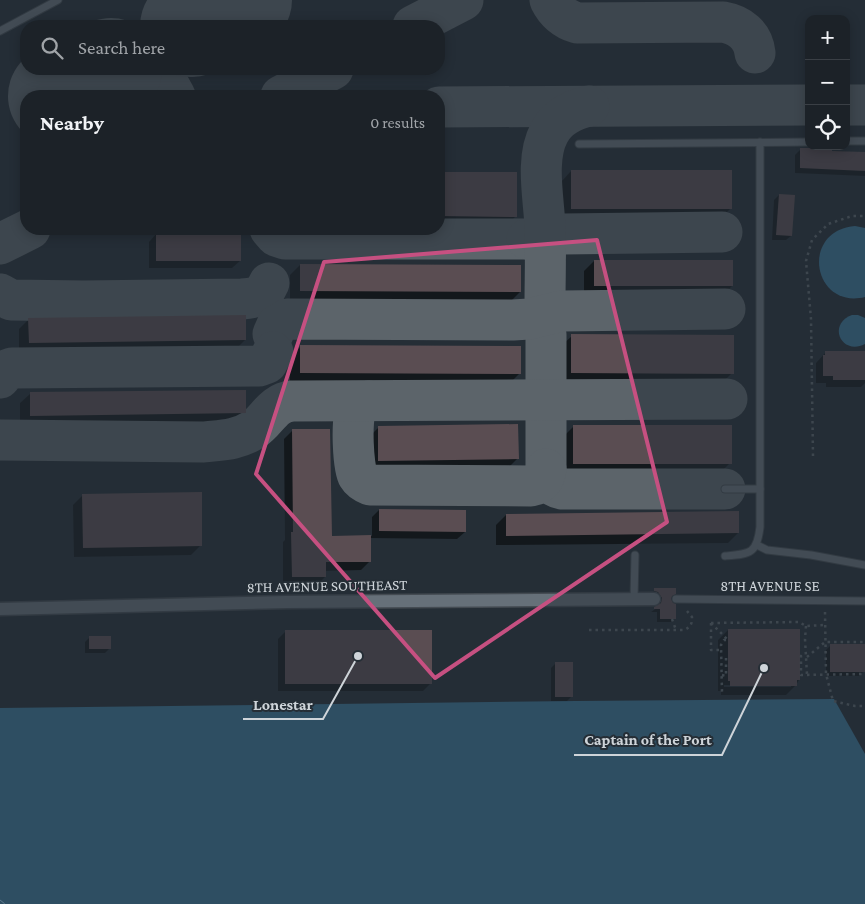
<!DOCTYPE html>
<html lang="en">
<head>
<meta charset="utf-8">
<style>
	body { margin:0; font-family:"Crimson Pro",serif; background:#252a30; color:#f1f3f6 }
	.controls { position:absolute; right:15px; top:15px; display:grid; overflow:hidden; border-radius:10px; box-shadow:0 2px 12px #0003 }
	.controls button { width:45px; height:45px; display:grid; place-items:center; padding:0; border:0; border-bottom:1px solid #3a3f45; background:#1c2228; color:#f1f3f6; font:25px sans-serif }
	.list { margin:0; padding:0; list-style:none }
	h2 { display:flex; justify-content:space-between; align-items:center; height:65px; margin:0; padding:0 20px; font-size:21px }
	h2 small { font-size:16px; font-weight:400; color:#a0a4a8 }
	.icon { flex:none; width:28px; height:28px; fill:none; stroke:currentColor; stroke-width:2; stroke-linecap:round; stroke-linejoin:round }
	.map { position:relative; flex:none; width:865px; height:904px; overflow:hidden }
	.search { position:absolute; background:#1c2228; box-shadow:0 2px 12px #0003; left:20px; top:20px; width:425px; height:55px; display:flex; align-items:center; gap:12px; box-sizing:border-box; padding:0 18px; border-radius:20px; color:#a0a4a8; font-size:19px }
	.panel { position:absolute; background:#1c2228; box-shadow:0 2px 12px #0003; left:20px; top:90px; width:425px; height:145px; border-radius:20px }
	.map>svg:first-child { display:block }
	.water { fill:#3a7597 }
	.shadow { fill:#0007; fill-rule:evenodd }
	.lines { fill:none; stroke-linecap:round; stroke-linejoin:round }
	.ferry { stroke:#a3d4f3; stroke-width:1; stroke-dasharray:6 5; stroke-linecap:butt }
	.taxiway { stroke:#5c646a; stroke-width:41 }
	.runway { stroke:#5c646a; stroke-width:102 }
	.building { fill:#5a4d52 }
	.lane-casing { stroke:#444b52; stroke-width:9 }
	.street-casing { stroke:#444b52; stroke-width:15 }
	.path { stroke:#5c646b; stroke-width:2.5; stroke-dasharray:2.5 4; stroke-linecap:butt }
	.lane { stroke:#667079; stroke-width:7 }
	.street { stroke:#667079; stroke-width:12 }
	.marked { fill:none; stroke:#c65081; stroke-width:4; stroke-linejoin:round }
	.labels { text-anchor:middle; stroke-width:4; stroke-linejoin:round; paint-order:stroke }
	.street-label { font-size:15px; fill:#ced4d9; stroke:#252e36 }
	.leader { fill:none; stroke:#ced4d9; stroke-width:2 }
	.callout-dot { fill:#ced4d9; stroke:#252e36; stroke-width:2 }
	.callout-label { font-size:16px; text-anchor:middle; font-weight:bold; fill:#ced4d9; stroke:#252e36; stroke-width:4; stroke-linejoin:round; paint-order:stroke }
</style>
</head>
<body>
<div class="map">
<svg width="865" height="904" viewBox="0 0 865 904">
	<rect width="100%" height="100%" fill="#252e36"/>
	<g class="water">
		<path d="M855 226 865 228V297C813 310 799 231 855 226Z"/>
		<path d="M852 315H858L865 318V344C841 356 827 324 852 315Z"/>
		<polygon points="834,699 865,754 865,904 0,904 0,708 576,701"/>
	</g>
	<g class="shadow">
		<polygon points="801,149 865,153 865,176 795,173 795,155"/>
		<polygon points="571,171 731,208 721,218 562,218 562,181"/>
		<polygon points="439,173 516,173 516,216 506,226 439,226"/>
		<polygon points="779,195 791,236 786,240 772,240 774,200"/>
		<polygon points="156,234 240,261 232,268 149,268 149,242"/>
		<polygon points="594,261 732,286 722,296 584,295 584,271"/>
		<polygon points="300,265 520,292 510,302 290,301 290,275"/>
		<polygon points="29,319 245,340 235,350 19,353 19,329"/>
		<polygon points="572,336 732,373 722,383 562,383 562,345"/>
		<polygon points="300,347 520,373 510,383 290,382 290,357"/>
		<polygon points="826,352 865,352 865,383 861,387 826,387 826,383 816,383 816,363"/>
		<polygon points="30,394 245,413 235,423 20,426 20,403"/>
		<polygon points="379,427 518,458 508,468 369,470 369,437"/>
		<polygon points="573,427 730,463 720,473 564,473 564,436"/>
		<polygon points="292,431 330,537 372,536 372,517 379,510 465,532 457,539 370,538 370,561 361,570 325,571 325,577 316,586 283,586 283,542 285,540 284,439"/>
		<polygon points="83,495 201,545 191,555 74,557 73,505"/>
		<polygon points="506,515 738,533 728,543 496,545 496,525"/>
		<polygon points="655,590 670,598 675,618 671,622 657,622 657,612 651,612 658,607 659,603 654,596 651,594"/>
		<path d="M728 630 799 680 796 685 786 695H721V691H718V640ZM724 685H791V687H724Z"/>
		<polygon points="286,631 431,683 423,691 278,691 278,639"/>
		<polygon points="90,637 110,648 105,653 85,653 85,642"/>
		<polygon points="831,645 864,671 859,676 826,676 826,650"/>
		<polygon points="556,663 572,696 567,701 551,701 551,668"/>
	</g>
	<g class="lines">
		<polyline class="ferry" points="0,900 5,904"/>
		<g class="taxiway">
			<path d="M550 0C556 12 564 19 577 23L723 22C740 25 753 35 755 53"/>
			<polyline points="413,26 463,0"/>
			<polyline points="160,69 175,96"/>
			<polyline points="281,96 333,69"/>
			<polyline points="846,105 865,105"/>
			<polyline points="439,107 809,105"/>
			<path d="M270 229 276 236 285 239H527C537 240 543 244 545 255"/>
			<polyline points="527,239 563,234 722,232"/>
			<polyline points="0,244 30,229"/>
			<path d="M0 294 11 300 84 301 242 299C255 298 263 297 269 283"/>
			<path d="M536 318 542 312 545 304C545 279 546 253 545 227 544 199 535 159 549 133 557 117 572 110 589 106"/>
			<path d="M529 319C539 321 544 326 546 335V469C547 479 551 487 562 489H725"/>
			<polyline points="273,334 277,325 287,319 513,320 529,319 562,311 725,309"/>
			<polyline points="0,378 6,370 12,368 259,366 267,363 273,352"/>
			<path d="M369 401C363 402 359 405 356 410 351 418 353 468 358 476 361 481 365 483 370 485L531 486C541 484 545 478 546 469"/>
			<path d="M0 440 204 442C221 440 238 440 253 430 268 420 272 403 292 401L727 399"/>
		</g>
		<g class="runway">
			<polyline points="191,26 241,0"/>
			<polyline points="59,96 111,69"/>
		</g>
	</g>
	<g class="building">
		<polygon points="800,148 832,148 832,151 865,152 865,171 800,168"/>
		<rect x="571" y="170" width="161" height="39"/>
		<polygon points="439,172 517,172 517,217 439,216"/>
		<polygon points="779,194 795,195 792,236 776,235"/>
		<polygon points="241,232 241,261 156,261 156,233"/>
		<rect x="594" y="260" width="139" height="26"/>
		<polygon points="300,264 521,265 521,292 300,291"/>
		<polygon points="246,315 246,340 29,343 28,318"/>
		<polygon points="571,334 734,335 734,374 571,373"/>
		<polygon points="300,345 521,346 521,374 300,373"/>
		<polygon points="825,351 865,351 865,380 833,380 833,376 823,376 823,355 825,355"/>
		<polygon points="246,390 246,413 30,416 30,392"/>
		<polygon points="518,424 519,459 378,461 378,426"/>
		<rect x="573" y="425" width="159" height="39"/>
		<polygon points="292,429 330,429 332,536 371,535 371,562 326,562 326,577 292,577 291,532 293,532"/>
		<polygon points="202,492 202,546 83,548 82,494"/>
		<polygon points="379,509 466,510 466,532 379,531"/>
		<polygon points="739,511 739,533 506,536 506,514"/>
		<polygon points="654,588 676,588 676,594 672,596 671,599 673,603 676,604 676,619 660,619 660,609 654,609 654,607 661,603 662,598 658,592 654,591"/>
		<polygon points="728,629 800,629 800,680 797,680 797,686 730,686 730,681 728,681"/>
		<rect x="285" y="630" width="147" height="54"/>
		<rect x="89" y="636" width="22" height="13"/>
		<rect x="830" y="644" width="35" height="28"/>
		<rect x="555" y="662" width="18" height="35"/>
	</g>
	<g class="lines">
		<defs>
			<g id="lane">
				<polyline points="0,31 58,0"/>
				<polyline points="846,141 865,141"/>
				<polyline points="579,144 809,142"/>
				<polyline points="725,489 760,489"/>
				<polyline points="757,545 767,550 811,555 865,565"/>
				<path d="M725 556C750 554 757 554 760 527V142"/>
				<polyline points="634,599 635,555"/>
				<polyline points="676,599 865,601"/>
			</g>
			<polyline id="street" points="0,609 287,602 654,599"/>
		</defs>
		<use href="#lane" class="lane-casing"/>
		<use href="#street" class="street-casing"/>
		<g class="path">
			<polyline points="813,456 811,319 806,261 812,240 828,224 852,216 865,216"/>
			<polyline points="825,612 826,674 833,701 855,706 865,706"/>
			<polyline points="672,619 676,630"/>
			<polyline points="711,623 799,622 806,626 825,625"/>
			<polyline points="711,623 728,640 724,640 721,645 722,693"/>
			<polyline points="711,623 711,650 721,650"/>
			<polyline points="806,626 805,639 807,675"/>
			<path d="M589 630H684C691 627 692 624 692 617L687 611"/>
			<polyline points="800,656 801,656 801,675 865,674"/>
			<polyline points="807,657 825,642 865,642"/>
			<polyline points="722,675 726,676 726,657 728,657"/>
		</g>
		<use href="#lane" class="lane"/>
		<use href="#street" class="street"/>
	</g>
	<path d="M0 0H865V904H0ZM597 240 667 522 435 678 256 474 324 262Z" fill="#252e36" fill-opacity=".55" fill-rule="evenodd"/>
	<path class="marked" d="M597 240 667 522 435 678 256 474 324 262Z"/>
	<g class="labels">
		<g class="street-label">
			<text transform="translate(327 586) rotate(-1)" y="5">8TH AVENUE SOUTHEAST</text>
			<text x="770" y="591">8TH AVENUE SE</text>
		</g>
	</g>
	<path class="leader" d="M358 656L323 719H243M764 668L722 755H574"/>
	<g class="callout-dot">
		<circle cx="358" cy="656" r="5"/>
		<circle cx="764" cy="668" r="5"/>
	</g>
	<g class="callout-label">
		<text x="283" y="710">Lonestar</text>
		<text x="648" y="745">Captain of the Port</text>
	</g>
</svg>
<div class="controls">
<button>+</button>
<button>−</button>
<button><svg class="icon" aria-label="locate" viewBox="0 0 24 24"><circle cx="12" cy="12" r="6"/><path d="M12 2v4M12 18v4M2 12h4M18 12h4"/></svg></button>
</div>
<div class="search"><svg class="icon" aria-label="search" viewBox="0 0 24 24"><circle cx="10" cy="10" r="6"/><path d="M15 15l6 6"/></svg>Search here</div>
<section class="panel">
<h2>Nearby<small>0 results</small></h2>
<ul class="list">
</ul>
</section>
</div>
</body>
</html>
